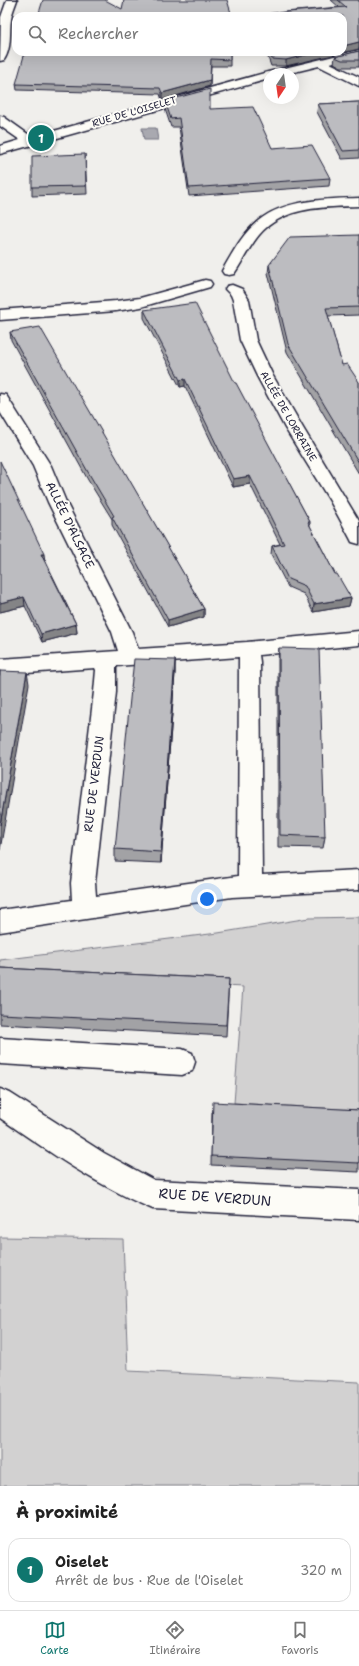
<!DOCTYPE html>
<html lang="fr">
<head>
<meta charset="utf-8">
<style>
	body { margin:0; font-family:"Shantell Sans",sans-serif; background:#f6f6f6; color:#222 }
	.compass { position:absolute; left:263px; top:68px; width:36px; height:36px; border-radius:50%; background:#fff; box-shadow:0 4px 16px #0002; rotate:193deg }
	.you { position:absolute; left:207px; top:899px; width:14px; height:14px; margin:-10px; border:3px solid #fff; border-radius:50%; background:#1a73e8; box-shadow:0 0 0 6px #1a73e833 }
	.badge { display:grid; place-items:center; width:26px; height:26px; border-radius:50%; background:#0f766e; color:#fff; font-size:13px; font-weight:700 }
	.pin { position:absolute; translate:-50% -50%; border:2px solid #fff; box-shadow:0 1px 4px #0006 }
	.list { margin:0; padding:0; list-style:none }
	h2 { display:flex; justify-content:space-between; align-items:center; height:52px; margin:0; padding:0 16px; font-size:17px }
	h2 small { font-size:13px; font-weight:400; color:#767676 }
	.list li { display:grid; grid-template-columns:26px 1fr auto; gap:12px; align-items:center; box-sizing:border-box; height:64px; margin:0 8px 8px; padding:0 8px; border:1px solid #e0e0e0; border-radius:12px }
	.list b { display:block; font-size:15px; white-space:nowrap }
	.list p { margin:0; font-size:13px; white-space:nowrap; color:#767676 }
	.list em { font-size:13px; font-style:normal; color:#767676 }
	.icon { flex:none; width:22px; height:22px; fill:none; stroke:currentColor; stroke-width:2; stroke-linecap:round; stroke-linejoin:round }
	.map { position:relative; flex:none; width:359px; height:1486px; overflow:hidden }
	.search { position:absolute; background:#fff; box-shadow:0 4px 16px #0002; left:12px; right:12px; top:12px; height:44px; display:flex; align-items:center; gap:10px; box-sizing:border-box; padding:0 14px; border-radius:12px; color:#767676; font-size:15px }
	.sheet { height:124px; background:#fff }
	nav { display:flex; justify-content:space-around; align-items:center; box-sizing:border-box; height:56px; border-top:1px solid #e0e0e0; background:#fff; font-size:11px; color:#767676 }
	nav a { display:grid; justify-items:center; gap:2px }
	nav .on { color:#0f766e }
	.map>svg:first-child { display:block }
	.green { fill:#d2d1d1; stroke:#7a7a86 }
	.water { fill:#a9a9b0; stroke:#737381 }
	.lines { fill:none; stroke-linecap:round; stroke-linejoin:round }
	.street-casing { stroke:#22223b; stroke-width:3 }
	.street { fill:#fdfcf7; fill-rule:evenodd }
	.wall { fill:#a2a2a5; stroke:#22223b }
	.shaded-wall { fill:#848486; stroke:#22223b }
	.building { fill:#bcbcc0; stroke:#22223b }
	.labels { text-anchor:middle; stroke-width:4; stroke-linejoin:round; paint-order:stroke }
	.far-street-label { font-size:10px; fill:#22223b; stroke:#fdfcf7 }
	.street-label { font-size:12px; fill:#22223b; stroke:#fdfcf7 }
	.near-street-label { font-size:14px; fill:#22223b; stroke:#fdfcf7 }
</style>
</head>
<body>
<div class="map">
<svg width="359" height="1486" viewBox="0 0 359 1486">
	<rect width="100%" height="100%" fill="#f0efec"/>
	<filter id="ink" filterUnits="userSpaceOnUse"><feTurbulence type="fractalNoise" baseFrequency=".025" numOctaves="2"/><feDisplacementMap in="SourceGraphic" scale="8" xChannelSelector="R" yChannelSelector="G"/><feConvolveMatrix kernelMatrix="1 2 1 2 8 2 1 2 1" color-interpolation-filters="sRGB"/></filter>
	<g filter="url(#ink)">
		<g class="green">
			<polygon points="359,917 359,1110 234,1103 243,987 0,975 0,960 218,933 309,918"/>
			<polygon points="0,1237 123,1239 128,1371 359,1382 359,1486 0,1486"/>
		</g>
		<polygon class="water" points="142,128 156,128 158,140 144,140"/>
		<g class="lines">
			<defs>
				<g id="street">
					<path d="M7 0H17C15 6 12 12 11 19 9 32 12 48 4 60L0 61 1 17Z"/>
					<polygon points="359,50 359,56 330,63 359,77 359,86 319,66 286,74 269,74 269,79 0,154 0,146 20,140 0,126 0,116 4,117 32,137 268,72"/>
					<path d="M359 198V206C325 207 283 206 259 235 249 247 243 261 234 274L229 275 224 274 222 271C232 254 242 234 258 221 284 199 327 199 359 198Z"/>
					<polygon points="205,280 210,281 212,284 210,287 141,307 116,311 0,320 0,310 116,301 140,298"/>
					<polygon points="232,285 242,289 244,292 249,300 256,340 273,376 303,428 359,521 359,544 352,542 350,538 330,501 285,428 257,376 240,340 233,300 231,295 225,289 227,286"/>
					<path d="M0 394 6 395 51 466 66 502 132 632 138 649 247 642 359 631V645L259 655 260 662 262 875 359 870V890L232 897 0 932V910L72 900 71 883 94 692 96 670 95 668 0 675V659L118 651 112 632 48 502 33 466 0 412ZM239 657 238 876 96 896 95 883 116 692V666Z"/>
					<polygon points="0,1038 182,1049 192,1053 195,1062 192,1071 182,1075 0,1064"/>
					<path d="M0 1089 10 1093 104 1153 154 1180 359 1190V1220L153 1209C98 1186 49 1152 0 1118Z"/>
				</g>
			</defs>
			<use href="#street" class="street-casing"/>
			<use href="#street" class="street"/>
		</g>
		<g class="wall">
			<polygon points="331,0 359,0 359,49 286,66 271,66 266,52 343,52 343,16 253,16 253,15 339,7"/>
			<polygon points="359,51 359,67 341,67 334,63 335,57"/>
			<polygon points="230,52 230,66 211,66 210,86 162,100 160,94 17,90 16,84"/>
			<polygon points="165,101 210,109 272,148 330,178 329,186 189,196 179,127 171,127 165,109"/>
			<polygon points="359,102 359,158 342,159 317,112 318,104"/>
			<polygon points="85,154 87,194 32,196 32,187"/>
			<polygon points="359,235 359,315 328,316 342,365 359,382 359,474 287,352 268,273 269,265"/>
			<polygon points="144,310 235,383 310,522 310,526 335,574 351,598 349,606 313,612 304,594 288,587 271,554 272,546 280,544 250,484 233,487 185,386 180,387 144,318"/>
			<polygon points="10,332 80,396 204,609 204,617 168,627 112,525 112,519 88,480 11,340"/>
			<polygon points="45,560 76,624 77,633 42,642 25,606 0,612"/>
			<polygon points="279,648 325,837 323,848 278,847 278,660"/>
			<polygon points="175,660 175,673 161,863 115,861 115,849"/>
			<polygon points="0,968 229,979 226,1036 0,1024"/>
			<polygon points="359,1110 359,1172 211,1165 212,1112"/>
		</g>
		<g class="shaded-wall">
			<polygon points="359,42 359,49 286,66 286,60 317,52 343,52 343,46"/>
			<polygon points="210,80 210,86 162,100 162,93"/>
			<polygon points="185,379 185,386 180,387 180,380"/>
			<polygon points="250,476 250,484 233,487 233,479"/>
			<polygon points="41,554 44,554 45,562"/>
			<polygon points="24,597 25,606 0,612 0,603"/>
			<polygon points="351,598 349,606 313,612 314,604"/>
			<polygon points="204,609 204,617 168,627 168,620"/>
			<polygon points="76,624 77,633 42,642 41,634"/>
			<polygon points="175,660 175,673 161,863 161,852"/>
			<polygon points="27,672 29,684 0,850 0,825"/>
		</g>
		<g class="building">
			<polygon points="43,0 105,0 122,9 124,0 227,0 231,13 231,16 38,16"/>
			<polygon points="338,0 359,0 359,42 343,46 343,16 253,16 253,15 346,7"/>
			<polygon points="359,51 359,60 342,60 335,57"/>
			<polygon points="25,52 230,52 230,60 211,59 210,80 162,93 160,88 16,84"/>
			<polygon points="269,52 317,52 286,60 272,59"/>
			<polygon points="210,89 210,109 253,107 272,148 312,145 330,178 189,188 179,118 171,119 165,101"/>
			<polygon points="359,102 359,150 343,151 318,104"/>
			<polygon points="85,154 86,186 32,187 32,156"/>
			<polygon points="359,235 359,307 326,308 342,365 347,364 359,382 359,463 288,344 269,265 290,237"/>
			<polygon points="195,303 235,383 236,383 310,522 308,522 335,574 337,574 351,598 314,604 305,586 288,579 272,546 284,544 250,476 233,479 185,379 180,380 144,310"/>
			<polygon points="40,327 80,396 81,396 204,609 168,620 112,517 114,516 88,472 10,332"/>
			<polygon points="0,461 44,554 41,554 76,624 41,634 24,597 0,603"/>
			<polygon points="279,648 319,649 325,837 280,835"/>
			<polygon points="134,659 175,660 161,852 115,849"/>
			<polygon points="0,671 27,672 0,825"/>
			<polygon points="0,968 229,979 226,1025 0,1014"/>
			<polygon points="213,1102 359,1110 359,1163 211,1156"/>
		</g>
	</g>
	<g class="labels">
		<g class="far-street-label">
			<text transform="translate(134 111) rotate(-16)" y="4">RUE DE L'OISELET</text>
			<text transform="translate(289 416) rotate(60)" y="4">ALLÉE DE LORRAINE</text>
		</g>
		<g class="street-label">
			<text transform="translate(70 525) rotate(64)" y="4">ALLÉE D'ALSACE</text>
			<text transform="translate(94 784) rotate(-83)" y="4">RUE DE VERDUN</text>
		</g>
		<g class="near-street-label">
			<text transform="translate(215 1197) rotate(4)" y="5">RUE DE VERDUN</text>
		</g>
	</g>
</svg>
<svg class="compass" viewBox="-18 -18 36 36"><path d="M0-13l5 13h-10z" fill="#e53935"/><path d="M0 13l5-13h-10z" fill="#767676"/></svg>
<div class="you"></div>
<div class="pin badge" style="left:41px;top:138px">1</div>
<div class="search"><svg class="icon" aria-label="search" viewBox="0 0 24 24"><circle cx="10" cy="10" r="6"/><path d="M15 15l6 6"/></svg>Rechercher</div>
</div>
<section class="sheet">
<h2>À proximité<small></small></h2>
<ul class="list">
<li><span class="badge">1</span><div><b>Oiselet</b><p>Arrêt de bus · Rue de l'Oiselet</p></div><em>320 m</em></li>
</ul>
</section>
<nav>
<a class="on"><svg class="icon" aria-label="map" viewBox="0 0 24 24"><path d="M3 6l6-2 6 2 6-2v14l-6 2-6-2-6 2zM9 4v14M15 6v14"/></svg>Carte</a>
<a><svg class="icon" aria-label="directions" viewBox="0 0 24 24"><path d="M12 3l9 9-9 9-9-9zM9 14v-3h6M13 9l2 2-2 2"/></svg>Itinéraire</a>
<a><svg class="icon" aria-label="saved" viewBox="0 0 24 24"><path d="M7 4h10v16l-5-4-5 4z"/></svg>Favoris</a>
</nav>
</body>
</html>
